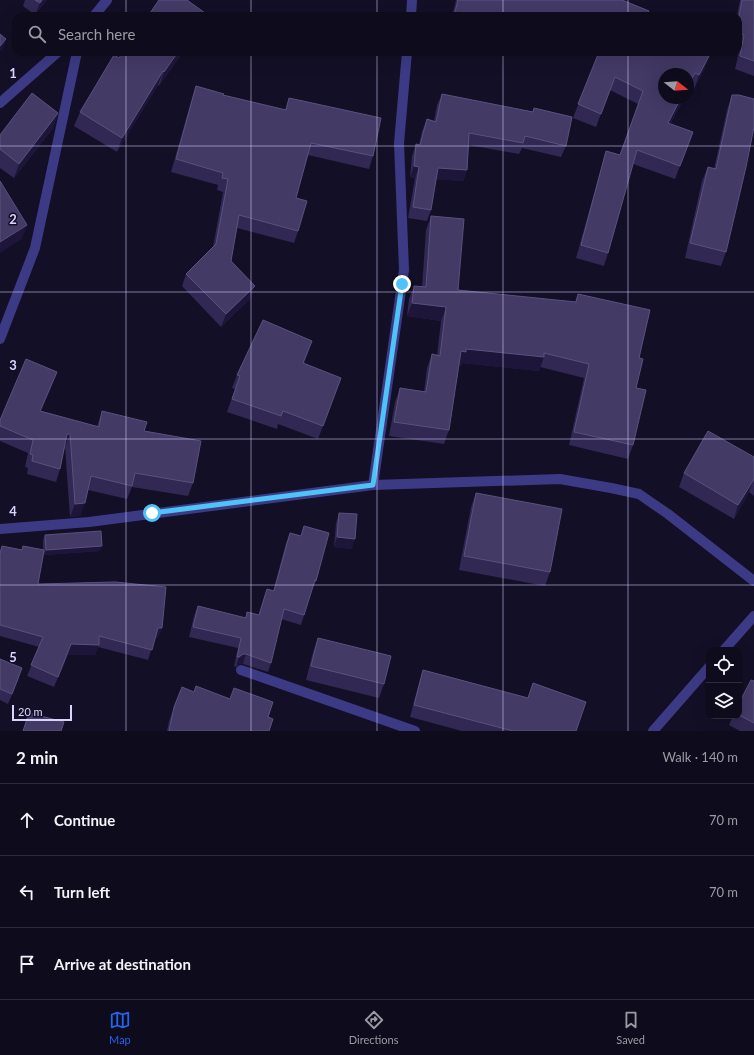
<!DOCTYPE html>
<html lang="en">
<head>
<meta charset="utf-8">
<style>
	body { margin:0; font-family:Lato,sans-serif; background:#1c1929; color:#f1f3f6 }
	.controls { position:absolute; right:12px; bottom:12px; display:grid; overflow:hidden; border-radius:8px; box-shadow:0 4px 16px #0002 }
	.controls button { width:36px; height:36px; display:grid; place-items:center; padding:0; border:0; border-bottom:1px solid #2e2b3b; background:#0e0b1c; color:#f1f3f6; font:20px sans-serif }
	.compass { position:absolute; left:658px; top:68px; width:36px; height:36px; border-radius:50%; background:#0e0b1c; box-shadow:0 4px 16px #0002; rotate:107deg }
	.scale { position:absolute; left:12px; bottom:10px; width:60px; box-sizing:border-box; padding-left:4px; border:2px solid #d9d4ff; border-top:0; font-size:11px; line-height:14px; white-space:nowrap; color:#d9d4ff; -webkit-text-stroke:3px #130f26; paint-order:stroke }
	.stop { position:absolute; width:12px; height:12px; margin:-9px; border:3px solid #4fc3f7; border-radius:50%; background:#fff }
	.stop.end { background:#4fc3f7; border-color:#fff; box-shadow:0 1px 4px #0008 }
	.list { margin:0; padding:0; list-style:none }
	h2 { display:flex; justify-content:space-between; align-items:center; height:52px; margin:0; padding:0 16px; font-size:17px }
	h2 small { font-size:13px; font-weight:400; color:#9b9ba3 }
	.list li { display:grid; grid-template-columns:26px 1fr auto; gap:12px; align-items:center; box-sizing:border-box; height:72px; padding:0 16px; border-top:1px solid #2e2b3b }
	.list b { display:block; font-size:15px; white-space:nowrap }
	.list em { font-size:13px; font-style:normal; color:#9b9ba3 }
	.icon { flex:none; width:22px; height:22px; fill:none; stroke:currentColor; stroke-width:2; stroke-linecap:round; stroke-linejoin:round }
	.map { position:relative; flex:none; width:754px; height:731px; overflow:hidden }
	.search { position:absolute; background:#0e0b1c; box-shadow:0 4px 16px #0002; left:12px; right:12px; top:12px; height:44px; display:flex; align-items:center; gap:10px; box-sizing:border-box; padding:0 14px; border-radius:12px; color:#9b9ba3; font-size:15px }
	.sheet { height:268px; background:#0e0b1c }
	nav { display:flex; justify-content:space-around; align-items:center; box-sizing:border-box; height:56px; border-top:1px solid #2e2b3b; background:#0e0b1c; font-size:11px; color:#9b9ba3 }
	nav a { display:grid; justify-items:center; gap:2px }
	nav .on { color:#2563eb }
	.map>svg:first-child { display:block }
	.lines { fill:none; stroke-linecap:round; stroke-linejoin:round }
	.minor { stroke:#3d3a85; stroke-width:10 }
	.wall { fill:#312854 }
	.shaded-wall { fill:#1d163a }
	.building { fill:#433a66; stroke:#5a527e }
	.route { stroke:#4fc3f7; stroke-width:5 }
	.grid { fill:none; stroke:#d9d4ff; stroke-width:1; stroke-opacity:0.55 }
	.grid-label { font-size:13px; text-anchor:middle; font-weight:bold; fill:#d9d4ff; stroke:#130f26; stroke-width:3; stroke-linejoin:round; paint-order:stroke }
</style>
</head>
<body>
<div class="map">
<svg width="754" height="731" viewBox="0 0 754 731">
	<rect width="100%" height="100%" fill="#130f26"/>
	<g class="lines">
		<g class="minor">
			<polyline points="94,16 107,0"/>
			<polyline points="411,16 412,0"/>
			<polyline points="0,103 58,52"/>
			<polyline points="0,339 35,248 77,52"/>
			<polyline points="373,485 404,270 399,143 407,52"/>
			<polyline points="0,529 89,522 373,485 560,479 611,488 639,494 668,514 754,581"/>
			<polyline points="724,650 754,616"/>
			<polyline points="241,670 415,731"/>
			<polyline points="653,731 709,667"/>
		</g>
	</g>
	<g class="wall">
		<polygon points="25,0 47,0 35,15 23,6"/>
		<polygon points="456,0 622,0 647,16 452,16"/>
		<polygon points="740,0 754,0 754,76 735,69 740,47 738,47 738,16 737,16"/>
		<polygon points="123,52 183,52 159,86 158,85 117,152 74,126 80,112"/>
		<polygon points="599,52 709,56 704,70 694,89 690,87 670,124 693,132 675,179 633,164 608,253 604,266 576,258 602,165 606,151 620,155 638,104 610,90 596,127 573,118"/>
		<polygon points="196,86 223,95 285,110 289,98 373,156 369,169 308,155 296,198 298,231 294,243 237,228 231,261 251,298 221,327 182,286 186,274 213,247 223,192 217,190 218,185 171,172 192,98"/>
		<polygon points="442,94 533,112 534,108 566,146 561,157 522,148 519,154 469,145 467,170 463,181 436,179 431,210 427,221 408,218 415,178 410,177 412,156 416,144 419,145 422,131 427,119 434,121 437,105"/>
		<polygon points="732,95 726,252 721,266 685,258 702,181 708,167 714,169 727,110"/>
		<polygon points="58,113 53,128 14,178 0,168 0,135"/>
		<polygon points="431,216 458,290 575,302 578,294 639,358 636,388 633,445 628,459 569,445 584,378 540,367 539,371 462,363 461,366 459,366 449,430 444,444 389,436 395,402 400,388 424,392 427,368 432,354 437,355 441,321 407,316 409,299 414,286 422,287 426,230"/>
		<polygon points="312,341 304,364 341,378 318,439 278,424 277,429 227,412 235,389 232,388 237,375"/>
		<polygon points="52,385 41,411 97,426 102,411 144,431 193,483 188,496 132,487 127,499 88,490 80,516 70,517 65,447 60,469 56,482 27,474 28,468 25,467 28,453 0,441 0,420"/>
		<polygon points="754,457 754,496 749,492 734,519 679,487 684,473"/>
		<polygon points="476,493 550,572 545,586 459,570 471,507"/>
		<polygon points="339,513 352,549 334,547 336,523"/>
		<polygon points="304,526 316,581 312,590 301,625 281,619 271,663 268,672 243,664 239,664 236,667 234,666 238,648 189,637 194,616 198,606 245,618 247,612 259,615 267,589 273,591 286,543 290,533 301,536"/>
		<polygon points="45,535 100,551 44,555 38,584 158,638 155,638 148,660 98,647 95,655 68,655 54,687 27,676 39,647 0,636 0,550 2,546 22,550 23,546 43,550 43,540"/>
		<polygon points="318,638 384,684 379,698 306,680 313,652"/>
		<polygon points="0,659 19,678 8,704 0,700"/>
		<polygon points="423,670 528,698 533,683 576,731 462,731 410,717 419,683"/>
		<polygon points="754,681 754,731 740,731 729,725 733,716 739,716 739,703"/>
		<polygon points="182,687 194,692 268,717 269,731 167,731 169,721"/>
		<polygon points="29,713 61,731 23,731"/>
	</g>
	<g class="shaded-wall">
		<polygon points="42,0 47,0 35,15 40,3"/>
		<polygon points="6,39 3,48 0,51 0,46"/>
		<polygon points="178,52 183,52 159,86 164,72"/>
		<polygon points="709,56 704,70 694,89 699,75"/>
		<polygon points="163,71 158,85 117,152 122,138"/>
		<polygon points="695,73 690,87 688,90 688,86"/>
		<polygon points="681,98 684,98 663,136 668,123"/>
		<polygon points="58,113 53,128 14,178 19,164"/>
		<polygon points="414,166 419,167 415,178 410,177"/>
		<polygon points="438,168 467,170 463,181 434,179"/>
		<polygon points="27,225 22,239 0,253 0,242"/>
		<polygon points="255,286 251,298 221,327 226,314"/>
		<polygon points="412,303 446,307 441,321 407,316"/>
		<polygon points="312,341 308,354 298,376 303,363"/>
		<polygon points="466,349 544,357 539,371 462,363 461,366 456,365 461,351"/>
		<polygon points="57,372 52,385 35,424 40,411"/>
		<polygon points="67,434 70,434 65,447 62,447"/>
		<polygon points="754,479 749,492 734,519 738,505"/>
		<polygon points="85,503 80,516 70,517 75,504"/>
		<polygon points="337,537 355,539 352,549 334,547"/>
		<polygon points="102,546 100,551 44,555 46,550"/>
		<polygon points="158,628 162,628 158,638 155,638"/>
		<polygon points="71,644 99,645 95,655 68,655 54,687"/>
		<polygon points="243,654 246,654 243,664 239,664 236,667 239,657"/>
	</g>
	<g class="building">
		<polygon points="35,0 42,0 40,3"/>
		<polygon points="159,0 187,0 205,13 203,16 148,16"/>
		<polygon points="458,0 622,0 649,11 647,16 454,16"/>
		<polygon points="742,0 754,0 754,61 740,56 744,35 738,33 738,22"/>
		<polygon points="0,34 6,39 0,46"/>
		<polygon points="123,52 178,52 164,72 163,71 122,138 80,112 114,55 119,58"/>
		<polygon points="599,52 700,52 709,56 699,75 695,73 688,86 688,74 664,74 664,98 681,98 668,123 693,132 680,166 637,150 608,253 581,245 606,151 620,155 643,91 615,77 601,114 578,104"/>
		<polygon points="196,86 224,94 223,95 286,110 289,98 381,118 373,156 311,143 296,198 307,201 298,231 239,215 231,261 255,286 226,314 186,274 216,244 228,179 222,178 223,173 176,159"/>
		<polygon points="32,93 58,113 19,164 0,149 0,135"/>
		<polygon points="442,94 533,112 534,108 572,117 566,146 525,136 523,143 469,133 467,170 438,168 431,210 413,207 419,167 414,166 416,144 420,145 427,119 436,122"/>
		<polygon points="732,95 739,95 754,99 754,127 746,167 726,252 690,243 708,167 716,169"/>
		<polygon points="0,181 27,225 0,242"/>
		<polygon points="431,216 464,219 458,290 576,302 578,294 650,310 639,358 643,359 636,388 646,390 633,445 574,432 589,364 544,353 544,357 466,349 466,352 461,351 449,430 394,422 400,388 426,392 432,354 440,356 446,307 412,303 414,286 426,287"/>
		<polygon points="263,320 312,341 303,363 341,378 323,426 283,411 281,416 232,399 240,376 237,375"/>
		<polygon points="26,359 57,372 40,411 99,427 102,411 147,422 144,431 201,441 193,483 135,473 132,486 91,476 85,503 75,504 70,434 67,434 60,469 32,461 33,455 30,454 33,440 0,426 0,420"/>
		<polygon points="708,431 754,457 754,479 738,505 684,473"/>
		<polygon points="476,493 562,509 550,572 464,556"/>
		<polygon points="339,513 357,514 355,539 337,537"/>
		<polygon points="304,526 329,533 316,581 315,580 304,615 284,609 271,663 246,654 243,654 239,657 237,657 241,638 193,627 198,606 246,618 247,612 259,615 267,589 274,591 290,533 301,536"/>
		<polygon points="101,531 102,546 46,550 45,535"/>
		<polygon points="2,546 22,550 23,546 44,550 38,584 115,582 166,587 162,628 158,628 152,650 99,636 99,645 71,644 58,677 31,665 43,637 0,625 0,554"/>
		<polygon points="318,638 391,656 384,684 311,666"/>
		<polygon points="0,659 22,668 12,694 0,689"/>
		<polygon points="423,670 528,698 533,683 586,702 576,731 513,731 414,705"/>
		<polygon points="751,680 754,681 754,723 739,715 739,703"/>
		<polygon points="196,686 230,699 234,688 273,702 268,717 273,719 269,731 169,731 174,707 182,687 194,692"/>
		<polygon points="29,713 64,722 61,731 23,731"/>
	</g>
	<g class="lines">
		<polyline class="route" points="152,513 373,485 402,284"/>
	</g>
	<path class="grid" d="M126 0V16M251 0V16M377 0V16M503 0V16M628 0V16M126 52V731M251 52V731M377 52V731M503 52V731M628 52V731M0 146H754M0 292H754M0 439H754M0 585H754"/>
	<g class="grid-label">
		<text x="13" y="78">1</text>
		<text x="13" y="224">2</text>
		<text x="13" y="370">3</text>
		<text x="13" y="516">4</text>
		<text x="13" y="662">5</text>
	</g>
</svg>
<div class="controls">
<button><svg class="icon" aria-label="locate" viewBox="0 0 24 24"><circle cx="12" cy="12" r="6"/><path d="M12 2v4M12 18v4M2 12h4M18 12h4"/></svg></button>
<button><svg class="icon" aria-label="layers" viewBox="0 0 24 24"><path d="M12 4l9 5-9 5-9-5zM3 14l9 5 9-5"/></svg></button>
</div>
<svg class="compass" viewBox="-18 -18 36 36"><path d="M0-13l5 13h-10z" fill="#e53935"/><path d="M0 13l5-13h-10z" fill="#9b9ba3"/></svg>
<div class="scale">20 m</div>
<div class="stop" style="left:152px;top:513px"></div>
<div class="stop end" style="left:402px;top:284px"></div>
<div class="search"><svg class="icon" aria-label="search" viewBox="0 0 24 24"><circle cx="10" cy="10" r="6"/><path d="M15 15l6 6"/></svg>Search here</div>
</div>
<section class="sheet">
<h2>2 min<small>Walk · 140 m</small></h2>
<ul class="list">
<li><svg class="icon" aria-label="ahead" viewBox="0 0 24 24"><path d="M12 20V5M6 11l6-6 6 6"/></svg><div><b>Continue</b></div><em>70 m</em></li>
<li><svg class="icon" aria-label="left" viewBox="0 0 24 24"><path d="M17 20v-9H6M10 6l-5 5 5 5"/></svg><div><b>Turn left</b></div><em>70 m</em></li>
<li><svg class="icon" aria-label="arrive" viewBox="0 0 24 24"><path d="M6 21V4h12l-3 4 3 4H6"/></svg><div><b>Arrive at destination</b></div></li>
</ul>
</section>
<nav>
<a class="on"><svg class="icon" aria-label="map" viewBox="0 0 24 24"><path d="M3 6l6-2 6 2 6-2v14l-6 2-6-2-6 2zM9 4v14M15 6v14"/></svg>Map</a>
<a><svg class="icon" aria-label="directions" viewBox="0 0 24 24"><path d="M12 3l9 9-9 9-9-9zM9 14v-3h6M13 9l2 2-2 2"/></svg>Directions</a>
<a><svg class="icon" aria-label="saved" viewBox="0 0 24 24"><path d="M7 4h10v16l-5-4-5 4z"/></svg>Saved</a>
</nav>
</body>
</html>
